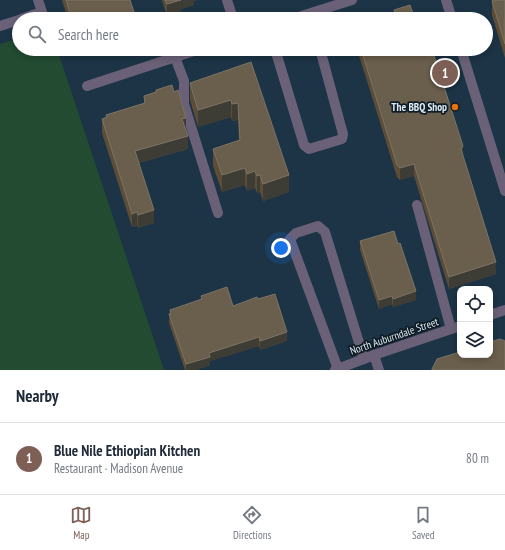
<!DOCTYPE html>
<html lang="en">
<head>
<meta charset="utf-8">
<style>
	body { margin:0; font-family:"PT Sans Narrow",sans-serif; background:#f6f6f7; color:#1f2937 }
	.controls { position:absolute; right:12px; bottom:12px; display:grid; overflow:hidden; border-radius:8px; box-shadow:0 2px 6px #0003 }
	.controls button { width:36px; height:36px; display:grid; place-items:center; padding:0; border:0; border-bottom:1px solid #e0e1e3; background:#fff; color:#1f2937; font:20px sans-serif }
	.you { position:absolute; left:281px; top:248px; width:14px; height:14px; margin:-10px; border:3px solid #fff; border-radius:50%; background:#1a73e8; box-shadow:0 0 0 6px #1a73e833 }
	.badge { display:grid; place-items:center; width:26px; height:26px; border-radius:50%; background:#7d5f56; color:#fff; font-size:13px; font-weight:700 }
	.pin { position:absolute; translate:-50% -50%; border:2px solid #fff; box-shadow:0 1px 4px #0006 }
	.list { margin:0; padding:0; list-style:none }
	h2 { display:flex; justify-content:space-between; align-items:center; height:52px; margin:0; padding:0 16px; font-size:17px }
	h2 small { font-size:13px; font-weight:400; color:#747a83 }
	.list li { display:grid; grid-template-columns:26px 1fr auto; gap:12px; align-items:center; box-sizing:border-box; height:72px; padding:0 16px; border-top:1px solid #e0e1e3 }
	.list b { display:block; font-size:15px; white-space:nowrap }
	.list p { margin:0; font-size:13px; white-space:nowrap; color:#747a83 }
	.list em { font-size:13px; font-style:normal; color:#747a83 }
	.icon { flex:none; width:22px; height:22px; fill:none; stroke:currentColor; stroke-width:2; stroke-linecap:round; stroke-linejoin:round }
	.map { position:relative; flex:none; width:505px; height:370px; overflow:hidden }
	.search { position:absolute; background:#fff; box-shadow:0 2px 6px #0003; left:12px; right:12px; top:12px; height:44px; display:flex; align-items:center; gap:10px; box-sizing:border-box; padding:0 14px; border-radius:22px; color:#747a83; font-size:15px }
	.sheet { height:124px; background:#fff }
	nav { display:flex; justify-content:space-around; align-items:center; box-sizing:border-box; height:56px; border-top:1px solid #e0e1e3; background:#fff; font-size:11px; color:#747a83 }
	nav a { display:grid; justify-items:center; gap:2px }
	nav .on { color:#7d5f56 }
	.map>svg:first-child { display:block }
	.green { fill:#224b32 }
	.lines { fill:none; stroke-linecap:round; stroke-linejoin:round }
	.service { stroke:#6a6178; stroke-width:10 }
	.minor { stroke:#6a6178; stroke-width:10 }
	.tertiary { stroke:#6a6178; stroke-width:10 }
	.wall { fill:#5d4d37 }
	.shaded-wall { fill:#3d3c35 }
	.building { fill:#6a5e4c; stroke:#7c7466 }
	.food-dot { fill:#e8710a; stroke:#101b23; stroke-width:1.5 }
	.labels { text-anchor:middle; stroke-width:3.5; stroke-linejoin:round; paint-order:stroke }
	.poi-label { font-size:11px; font-weight:bold; fill:#dcebf6; stroke:#101b23; text-anchor:end }
	.street-label { font-size:11px; fill:#dcebf6; stroke:#101b23 }
</style>
</head>
<body>
<div class="map">
<svg width="505" height="370" viewBox="0 0 505 370">
	<rect width="100%" height="100%" fill="#1c3446"/>
	<polygon class="green" points="19,38 19,49 57,49 164,370 0,370 0,44"/>
	<g class="lines">
		<g class="service">
			<polyline points="227,0 233,19"/>
			<polyline points="21,19 42,12 38,0"/>
			<polyline points="0,26 19,20"/>
			<polyline points="275,49 304,145 309,149 342,139 343,134 320,49"/>
			<polyline points="175,57 184,81 184,104 218,213"/>
			<polyline points="417,205 451,329"/>
			<polyline points="374,355 379,370"/>
			<polyline points="338,369 290,239 296,233 318,226 325,232 364,359"/>
		</g>
		<g class="minor">
			<polyline points="292,19 352,0"/>
			<polyline points="87,86 200,49"/>
			<polyline points="490,315 505,310"/>
			<polyline points="335,370 374,355 460,326"/>
		</g>
		<g class="tertiary">
			<polyline points="446,0 452,19"/>
			<polyline points="461,49 505,191"/>
		</g>
	</g>
	<g class="wall">
		<polygon points="62,0 130,0 135,19 68,19"/>
		<polygon points="162,0 197,0 194,1 194,5 181,9 181,12 167,16"/>
		<polygon points="492,0 505,0 505,58 492,15"/>
		<polygon points="357,49 432,49 496,274 449,289 414,176 400,180 397,177"/>
		<polygon points="251,62 289,192 263,201 260,192 257,193 255,188 247,191 245,185 222,192 213,166 213,149 239,140 238,120 232,121 231,117 198,127 190,100 190,83"/>
		<polygon points="156,90 186,129 188,149 139,163 154,223 138,228 137,226 132,227 102,133 102,119 106,118 106,115 144,103 144,96 156,92"/>
		<polygon points="360,241 416,300 393,307 392,304 379,309 360,250"/>
		<polygon points="201,296 233,306 258,299 287,341 260,350 259,346 210,361 210,365 196,370 185,370 169,323 170,310 201,300"/>
	</g>
	<g class="shaded-wall">
		<polygon points="180,0 197,0 194,1 194,5 181,9 181,12 167,16 167,4"/>
		<polygon points="135,15 135,19 123,19"/>
		<polygon points="231,100 231,117 198,127 198,110"/>
		<polygon points="238,103 238,120 232,121 232,104"/>
		<polygon points="186,118 186,131 182,119"/>
		<polygon points="188,136 188,149 135,164 135,151"/>
		<polygon points="463,146 463,158 461,149"/>
		<polygon points="414,164 414,176 400,180 400,168"/>
		<polygon points="245,168 245,185 222,192 222,175"/>
		<polygon points="255,171 255,188 247,191 247,174"/>
		<polygon points="260,175 260,192 257,193 257,176"/>
		<polygon points="289,175 289,192 263,201 263,184"/>
		<polygon points="154,210 154,223 138,228 138,215"/>
		<polygon points="137,212 137,226 132,227 132,214"/>
		<polygon points="496,262 496,274 449,289 449,277"/>
		<polygon points="416,291 416,300 393,307 393,299"/>
		<polygon points="392,296 392,304 379,309 379,300"/>
		<polygon points="287,332 287,341 260,350 260,341"/>
		<polygon points="259,337 259,346 210,361 210,365 196,370 186,370 186,364 209,353"/>
	</g>
	<g class="building">
		<polygon points="66,0 130,0 135,15 123,19 72,19"/>
		<polygon points="165,0 181,0 167,4"/>
		<polygon points="494,0 505,0 505,44 492,1"/>
		<polygon points="410,5 415,19 389,19 396,17 394,10"/>
		<polygon points="361,49 432,49 463,146 461,149 496,262 449,277 414,164 400,168 397,165"/>
		<polygon points="251,62 289,175 263,184 260,175 257,176 255,171 247,174 245,168 222,175 213,149 240,140 238,103 232,104 231,100 198,110 190,83"/>
		<polygon points="172,85 174,92 178,90 186,118 182,119 188,136 135,151 154,210 138,215 137,212 132,214 102,119 107,117 106,115 145,103 144,96 156,92 156,90"/>
		<polygon points="394,231 398,244 400,243 416,291 393,299 392,296 379,300 360,241"/>
		<polygon points="227,287 233,306 257,297 258,299 275,294 287,332 260,341 259,337 209,353 210,357 186,364 169,314 171,313 170,310 202,299 201,296"/>
		<polygon points="500,339 505,341 505,370 432,370 432,369 437,359 460,352 460,355 490,355 490,342"/>
	</g>
	<circle class="food-dot" cx="455" cy="107" r="4"/>
	<g class="labels">
		<g class="poi-label">
			<text x="447" y="111">The BBQ Shop</text>
		</g>
		<g class="street-label">
			<text transform="translate(394 336) rotate(-19)" y="4">North Auburndale Street</text>
		</g>
	</g>
</svg>
<div class="controls">
<button><svg class="icon" aria-label="locate" viewBox="0 0 24 24"><circle cx="12" cy="12" r="6"/><path d="M12 2v4M12 18v4M2 12h4M18 12h4"/></svg></button>
<button><svg class="icon" aria-label="layers" viewBox="0 0 24 24"><path d="M12 4l9 5-9 5-9-5zM3 14l9 5 9-5"/></svg></button>
</div>
<div class="you"></div>
<div class="pin badge" style="left:445px;top:73px">1</div>
<div class="search"><svg class="icon" aria-label="search" viewBox="0 0 24 24"><circle cx="10" cy="10" r="6"/><path d="M15 15l6 6"/></svg>Search here</div>
</div>
<section class="sheet">
<h2>Nearby<small></small></h2>
<ul class="list">
<li><span class="badge">1</span><div><b>Blue Nile Ethiopian Kitchen</b><p>Restaurant · Madison Avenue</p></div><em>80 m</em></li>
</ul>
</section>
<nav>
<a class="on"><svg class="icon" aria-label="map" viewBox="0 0 24 24"><path d="M3 6l6-2 6 2 6-2v14l-6 2-6-2-6 2zM9 4v14M15 6v14"/></svg>Map</a>
<a><svg class="icon" aria-label="directions" viewBox="0 0 24 24"><path d="M12 3l9 9-9 9-9-9zM9 14v-3h6M13 9l2 2-2 2"/></svg>Directions</a>
<a><svg class="icon" aria-label="saved" viewBox="0 0 24 24"><path d="M7 4h10v16l-5-4-5 4z"/></svg>Saved</a>
</nav>
</body>
</html>
